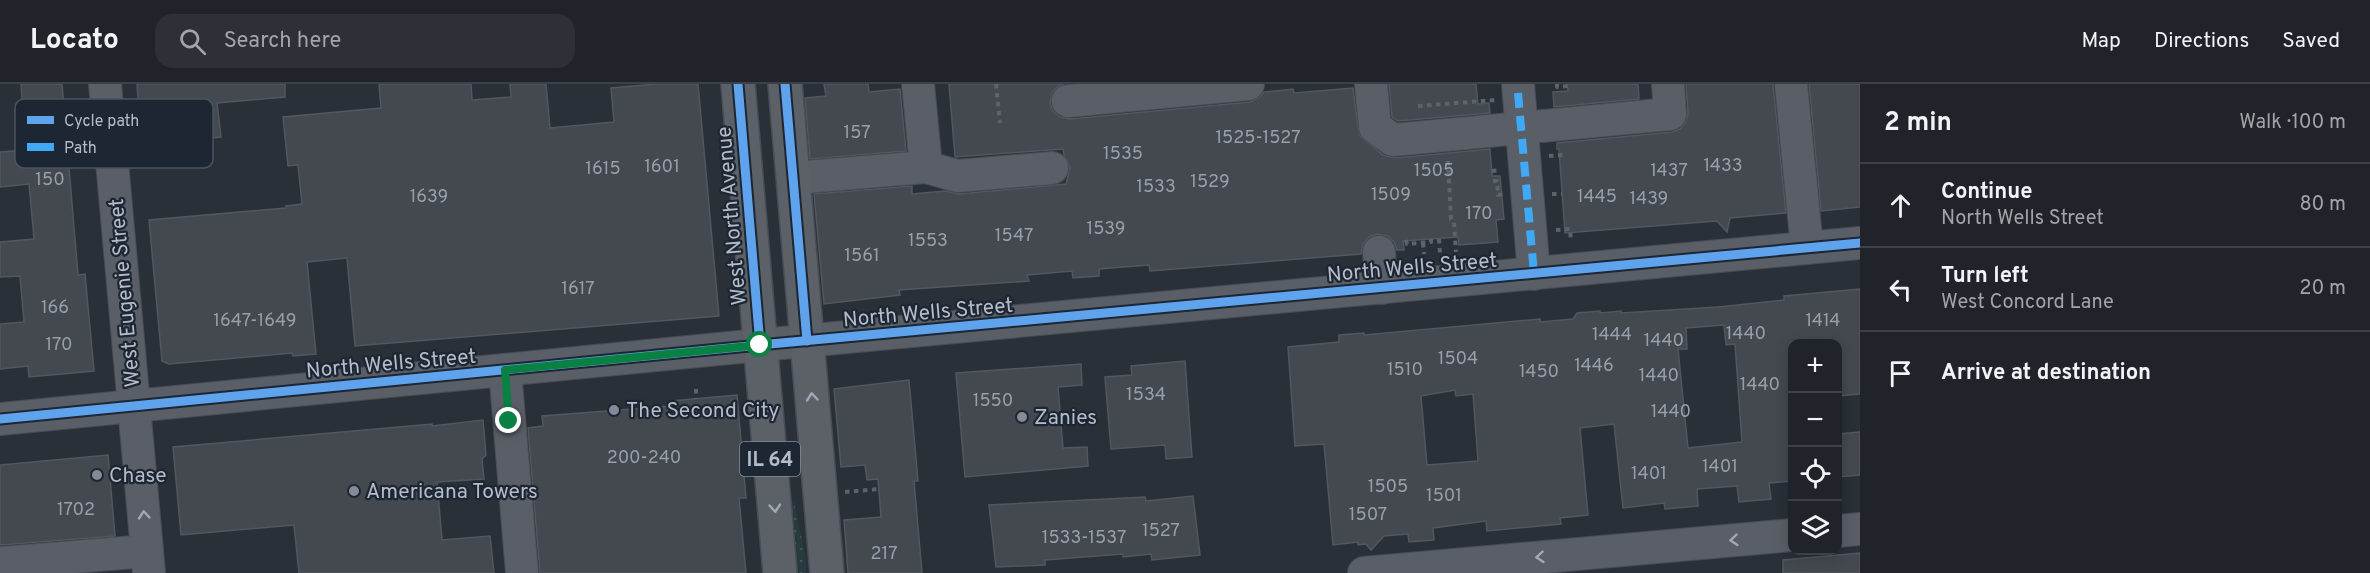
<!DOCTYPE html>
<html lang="en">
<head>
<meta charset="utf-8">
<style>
	body { margin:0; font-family:Overpass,sans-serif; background:#2d3036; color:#f1f3f6 }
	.controls { position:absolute; right:18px; bottom:18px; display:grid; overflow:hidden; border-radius:12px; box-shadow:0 3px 15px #0003 }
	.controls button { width:54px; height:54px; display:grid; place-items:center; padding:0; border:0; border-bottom:2px solid #3d4147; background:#20242a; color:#f1f3f6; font:30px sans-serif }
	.stop { position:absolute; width:18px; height:18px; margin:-14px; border:4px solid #0b8043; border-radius:50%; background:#fff }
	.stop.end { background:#0b8043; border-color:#fff; box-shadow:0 2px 6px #0008 }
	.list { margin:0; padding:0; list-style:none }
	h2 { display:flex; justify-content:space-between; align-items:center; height:78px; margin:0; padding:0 24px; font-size:26px }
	h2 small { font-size:20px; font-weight:400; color:#a2a4a8 }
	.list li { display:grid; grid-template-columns:39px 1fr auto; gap:18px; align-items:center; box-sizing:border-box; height:84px; padding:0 24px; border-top:2px solid #3d4147 }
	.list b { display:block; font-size:22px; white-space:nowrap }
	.list p { margin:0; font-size:20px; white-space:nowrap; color:#a2a4a8 }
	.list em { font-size:20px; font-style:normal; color:#a2a4a8 }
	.icon { flex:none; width:33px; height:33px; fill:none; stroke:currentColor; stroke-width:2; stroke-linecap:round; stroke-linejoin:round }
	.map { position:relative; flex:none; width:1860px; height:489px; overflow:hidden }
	header { display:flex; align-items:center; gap:36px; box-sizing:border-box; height:84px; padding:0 30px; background:#20242a; border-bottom:2px solid #3d4147 }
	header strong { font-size:28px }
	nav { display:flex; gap:33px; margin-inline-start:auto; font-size:21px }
	.search { width:420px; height:54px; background:#2d3036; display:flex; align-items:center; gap:15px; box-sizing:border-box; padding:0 21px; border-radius:18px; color:#a2a4a8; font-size:22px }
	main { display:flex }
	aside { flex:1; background:#20242a }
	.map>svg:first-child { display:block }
	.grass { fill:url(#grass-dots) }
	.building { fill:#444950; stroke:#52575f; stroke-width:1.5; fill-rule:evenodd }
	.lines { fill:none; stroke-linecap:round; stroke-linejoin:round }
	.minor-casing { stroke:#484c53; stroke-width:34 }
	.major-casing { stroke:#484c55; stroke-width:36 }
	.path { stroke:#5d636a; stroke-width:4; stroke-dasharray:4.5 4.5; stroke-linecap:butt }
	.minor { stroke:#5a5e66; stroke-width:32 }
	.major { stroke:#5c6168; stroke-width:33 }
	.quiet { stroke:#3fa9f5; stroke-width:8; stroke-dasharray:15 8; stroke-linecap:butt }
	.cycleway-casing { stroke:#1d2633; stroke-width:13 }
	.cycleway { stroke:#60a3ed; stroke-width:9 }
	.oneway { stroke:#a2aab6 }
	.oneway2 { stroke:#a2a9b5 }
	.route { stroke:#0b8043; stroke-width:8 }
	.poi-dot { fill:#848b96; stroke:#1d2633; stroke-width:2 }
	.labels { text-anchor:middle; stroke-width:4.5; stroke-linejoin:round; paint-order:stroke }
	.number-label { font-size:18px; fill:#989fab }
	.shield { fill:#1d2633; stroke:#878f9c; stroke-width:1.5 }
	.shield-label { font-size:20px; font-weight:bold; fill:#b4bcc9 }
	.street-label { font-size:21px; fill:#b4bcc9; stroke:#1d2633 }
	.poi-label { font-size:21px; fill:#b4bcc9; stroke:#1d2633; text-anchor:start }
	.key { fill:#1d2633; stroke:#4a5360; stroke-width:1.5 }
	.key-label { font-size:16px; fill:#b4bcc9 }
</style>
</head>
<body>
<header>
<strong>Locato</strong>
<div class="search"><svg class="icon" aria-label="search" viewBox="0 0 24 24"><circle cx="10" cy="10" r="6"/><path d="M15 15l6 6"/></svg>Search here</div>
<nav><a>Map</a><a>Directions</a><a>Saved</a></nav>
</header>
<main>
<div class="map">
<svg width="1860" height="489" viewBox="0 0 1860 489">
	<defs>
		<pattern id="grass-dots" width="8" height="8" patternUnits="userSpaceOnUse" patternTransform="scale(1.5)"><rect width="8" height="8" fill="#273a3e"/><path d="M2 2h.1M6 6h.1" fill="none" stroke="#445559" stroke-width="1.8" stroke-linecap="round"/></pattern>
	</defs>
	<rect width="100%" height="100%" fill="#2a3038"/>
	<polygon class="grass" points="790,419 794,419 805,470 806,489 795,489"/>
	<g class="building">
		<polygon points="21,0 62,0 78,191 85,190 94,287 29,293 28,282 0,285 0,240 24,238 20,192 0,193 0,158 34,155 29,100 0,103 0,68 26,66"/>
		<polygon points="137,0 285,0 285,13 217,19 221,53 200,55 197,21 139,27"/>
		<polygon points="379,0 471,0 472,16 511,13 510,0 546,0 550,44 614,38 611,4 656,0 698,0 719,232 355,262 347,174 307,178 316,270 293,272 292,269 169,280 162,277 149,136 286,124 286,122 302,120 298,81 288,82 283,33 381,24"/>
		<polygon points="824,0 868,0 869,8 900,5 906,67 810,75 805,14 826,12"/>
		<polygon points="949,0 1064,0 1057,3 1052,9 1050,19 1053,27 1060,33 1070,35 1250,18 1259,14 1264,8 1293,5 1294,9 1353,4 1359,51 1383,71 1395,74 1490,65 1492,92 1500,92 1504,135 1496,136 1498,158 1459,161 1458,153 1403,157 1404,166 1397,166 1394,158 1387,152 1377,150 1369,153 1363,160 1361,170 1150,187 1149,181 1099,185 1099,192 1073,194 1072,187 1027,191 1029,197 899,206 900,211 824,220 814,110 912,102 912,110 945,107 959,110 1066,100 1070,83 1064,71 1063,65 955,73"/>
		<polygon points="1389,0 1476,0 1478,20 1489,19 1490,29 1398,37 1392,33"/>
		<polygon points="1567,0 1638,0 1639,15 1554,23 1553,8 1568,7"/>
		<polygon points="1686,0 1773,0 1786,129 1730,134 1727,148 1717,137 1565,149 1559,65 1557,65 1557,59 1672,48 1680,45 1686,38 1688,29"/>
		<polygon points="1809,0 1860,0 1860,123 1821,127"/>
		<path d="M1860 205V310L1838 312V260H1792V397L1769 399 1771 415 1739 418 1737 402 1697 405 1698 422 1665 425 1664 419 1623 424 1614 340 1580 344 1588 431 1560 434 1561 440 1487 447 1486 437 1433 444 1434 456 1409 458 1408 450 1384 452 1371 466 1366 460 1358 461V458L1333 461 1324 360 1295 362 1288 263 1339 258V251L1364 249V251L1540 235V238L1573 235 1577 229 1600 227V229L1621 227V229L1718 223 1784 216V212ZM1724 241 1726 261 1735 260 1742 358 1688 364 1678 265H1687L1686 244ZM1455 306 1456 312 1473 310 1478 377 1427 381 1421 312Z"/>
		<polygon points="1185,277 1192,373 1166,375 1165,361 1111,365 1105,293 1132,291 1131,282"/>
		<polygon points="1081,280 1082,301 1058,303 1063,364 1087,363 1088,382 965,393 956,289"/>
		<polygon points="909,296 918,397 914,397 922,489 848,489 844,436 881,433 878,395 867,396 865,381 841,383 834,305"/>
		<polygon points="737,311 746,414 739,414 746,489 540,489 528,344 543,342 542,332 671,322 671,317"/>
		<polygon points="483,336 486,371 482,375 484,395 437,398 442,456 490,452 494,489 299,489 294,441 181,451 173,363 432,340 432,342"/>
		<polygon points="1860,348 1860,391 1838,393 1838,350"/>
		<polygon points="108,371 115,452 0,461 0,381"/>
		<polygon points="1193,412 1200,471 1152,476 1151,470 1123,473 1123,470 1045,476 1045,481 996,483 989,421 1145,413 1146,417"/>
		<polygon points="1860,469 1860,489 1783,489 1783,476"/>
	</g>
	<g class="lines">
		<defs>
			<g id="minor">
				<polyline points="105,0 149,489"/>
				<polyline points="918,0 926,83"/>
				<polyline points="1371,0 1375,43 1393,56 1670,30 1668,0"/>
				<polyline points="1518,0 1534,190"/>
				<polyline points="1791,0 1807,164"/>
				<polyline points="1068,17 1248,0"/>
				<polyline points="793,94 926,83 957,92 1052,84"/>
				<polyline points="1379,168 1382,204"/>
				<polyline points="505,286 522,489"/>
				<polyline points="0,335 760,261 1860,159"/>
				<polyline points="1838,447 1860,445"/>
				<polyline points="0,479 147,467"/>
				<polyline points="1364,489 1792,451"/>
			</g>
			<g id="major">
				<polyline points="738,0 780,489"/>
				<polyline points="785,0 827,489"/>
			</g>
		</defs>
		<use href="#minor" class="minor-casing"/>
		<use href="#major" class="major-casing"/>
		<g class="path">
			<polyline points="996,0 1000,39"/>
			<polyline points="1557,0 1557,3 1568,2"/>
			<polyline points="1418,22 1495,16"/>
			<polyline points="1549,72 1564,71"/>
			<polyline points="1448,77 1451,135 1454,138 1456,168"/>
			<polyline points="1492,87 1501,86"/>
			<polyline points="1493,97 1497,97 1498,111 1503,110"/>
			<polyline points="1552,110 1562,110"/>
			<polyline points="1556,146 1570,145 1571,157"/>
			<polyline points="1439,155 1440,169"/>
			<polyline points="1406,156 1407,160 1431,158 1431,155"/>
			<polyline points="1423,159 1424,170"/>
			<polyline points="696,305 696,315"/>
			<polyline points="845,408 879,405"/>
		</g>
		<use href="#minor" class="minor"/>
		<use href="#major" class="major"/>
		<polyline class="quiet" points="1518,9 1534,190"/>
		<defs>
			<g id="cycleway">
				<polyline points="738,0 760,261"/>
				<polyline points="785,0 807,257"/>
				<polyline points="0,335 760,261 1860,159"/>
			</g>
		</defs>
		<use href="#cycleway" class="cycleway-casing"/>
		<use href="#cycleway" class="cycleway"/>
	</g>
	<defs><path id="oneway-chevron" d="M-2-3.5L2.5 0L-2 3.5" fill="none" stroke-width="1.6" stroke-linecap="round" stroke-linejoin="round" transform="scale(1.5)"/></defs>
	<g class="oneway">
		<use href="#oneway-chevron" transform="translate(812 313) rotate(-95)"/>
		<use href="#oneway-chevron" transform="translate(775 424) rotate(85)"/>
	</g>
	<g class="oneway2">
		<use href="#oneway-chevron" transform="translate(144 431) rotate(-95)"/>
		<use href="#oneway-chevron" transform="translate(1734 456) rotate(175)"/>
		<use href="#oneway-chevron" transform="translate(1540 473) rotate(175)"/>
	</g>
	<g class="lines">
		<polyline class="route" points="509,337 505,286 760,261"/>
	</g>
	<g class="poi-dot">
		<circle cx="614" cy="326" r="6"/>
		<circle cx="1022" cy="333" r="6"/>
		<circle cx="97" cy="391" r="6"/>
		<circle cx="354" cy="407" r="6"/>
	</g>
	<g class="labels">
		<g class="number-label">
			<text x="857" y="54">157</text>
			<text x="1258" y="59">1525-1527</text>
			<text x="1123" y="75">1535</text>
			<text x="1723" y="87">1433</text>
			<text x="662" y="88">1601</text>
			<text x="603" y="90">1615</text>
			<text x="1434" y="92">1505</text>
			<text x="1669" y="92">1437</text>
			<text x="50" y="101">150</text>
			<text x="1210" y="103">1529</text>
			<text x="1156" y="108">1533</text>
			<text x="1391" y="116">1509</text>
			<text x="429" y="118">1639</text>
			<text x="1597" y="118">1445</text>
			<text x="1649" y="120">1439</text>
			<text x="1479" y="135">170</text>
			<text x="1106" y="150">1539</text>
			<text x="1014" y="157">1547</text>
			<text x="928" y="162">1553</text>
			<text x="862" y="177">1561</text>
			<text x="578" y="210">1617</text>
			<text x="55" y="229">166</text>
			<text x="255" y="242">1647-1649</text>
			<text x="1823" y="242">1414</text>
			<text x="1746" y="255">1440</text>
			<text x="1612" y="256">1444</text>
			<text x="1664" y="262">1440</text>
			<text x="59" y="266">170</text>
			<text x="1458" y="280">1504</text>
			<text x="1594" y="287">1446</text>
			<text x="1405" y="291">1510</text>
			<text x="1539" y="293">1450</text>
			<text x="1659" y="297">1440</text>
			<text x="1760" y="306">1440</text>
			<text x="1146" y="316">1534</text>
			<text x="993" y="322">1550</text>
			<text x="1671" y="333">1440</text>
			<text x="644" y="379">200-240</text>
			<text x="1720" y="388">1401</text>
			<text x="1649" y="395">1401</text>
			<text x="1388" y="408">1505</text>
			<text x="1444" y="417">1501</text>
			<text x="76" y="431">1702</text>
			<text x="1368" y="436">1507</text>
			<text x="1161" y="452">1527</text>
			<text x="1084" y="459">1533-1537</text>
			<text x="884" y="475">217</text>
		</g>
		<rect class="shield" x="740" y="358" width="60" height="34" rx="4.5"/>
		<g class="shield-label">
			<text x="770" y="382">IL 64</text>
		</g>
		<g class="street-label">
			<text transform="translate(731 132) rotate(-95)" y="7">West North Avenue</text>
			<text transform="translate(1412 183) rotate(-5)" y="7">North Wells Street</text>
			<text transform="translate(124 209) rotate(-95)" y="7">West Eugenie Street</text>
			<text transform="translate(928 228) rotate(-5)" y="7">North Wells Street</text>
			<text transform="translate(391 279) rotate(-5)" y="7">North Wells Street</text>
		</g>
		<g class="poi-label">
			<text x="626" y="333">The Second City</text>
			<text x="1034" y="340">Zanies</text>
			<text x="109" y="398">Chase</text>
			<text x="366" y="414">Americana Towers</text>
		</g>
	</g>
	<rect x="15" y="15" width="198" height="69" rx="9" class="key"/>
	<rect x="27" y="32" width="27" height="8" fill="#60a3ed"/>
	<rect x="27" y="59" width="27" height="8" fill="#3fa9f5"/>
	<g class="key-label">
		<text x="64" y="42">Cycle path</text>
		<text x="64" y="69">Path</text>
	</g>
</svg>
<div class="controls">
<button>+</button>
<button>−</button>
<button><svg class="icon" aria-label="locate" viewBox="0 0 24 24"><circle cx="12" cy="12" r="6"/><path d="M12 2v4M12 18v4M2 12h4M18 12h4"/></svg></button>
<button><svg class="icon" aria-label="layers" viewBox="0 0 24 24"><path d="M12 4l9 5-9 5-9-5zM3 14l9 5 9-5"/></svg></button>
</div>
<div class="stop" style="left:760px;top:261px"></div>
<div class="stop end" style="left:509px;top:337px"></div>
</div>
<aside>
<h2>2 min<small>Walk · 100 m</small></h2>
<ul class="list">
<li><svg class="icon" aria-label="ahead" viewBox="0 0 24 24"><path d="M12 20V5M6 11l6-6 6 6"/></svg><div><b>Continue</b><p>North Wells Street</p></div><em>80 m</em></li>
<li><svg class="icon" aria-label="left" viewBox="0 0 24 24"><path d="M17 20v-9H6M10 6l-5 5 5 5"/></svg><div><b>Turn left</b><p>West Concord Lane</p></div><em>20 m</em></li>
<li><svg class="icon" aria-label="arrive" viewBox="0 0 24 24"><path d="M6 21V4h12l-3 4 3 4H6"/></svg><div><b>Arrive at destination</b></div></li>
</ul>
</aside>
</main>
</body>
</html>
